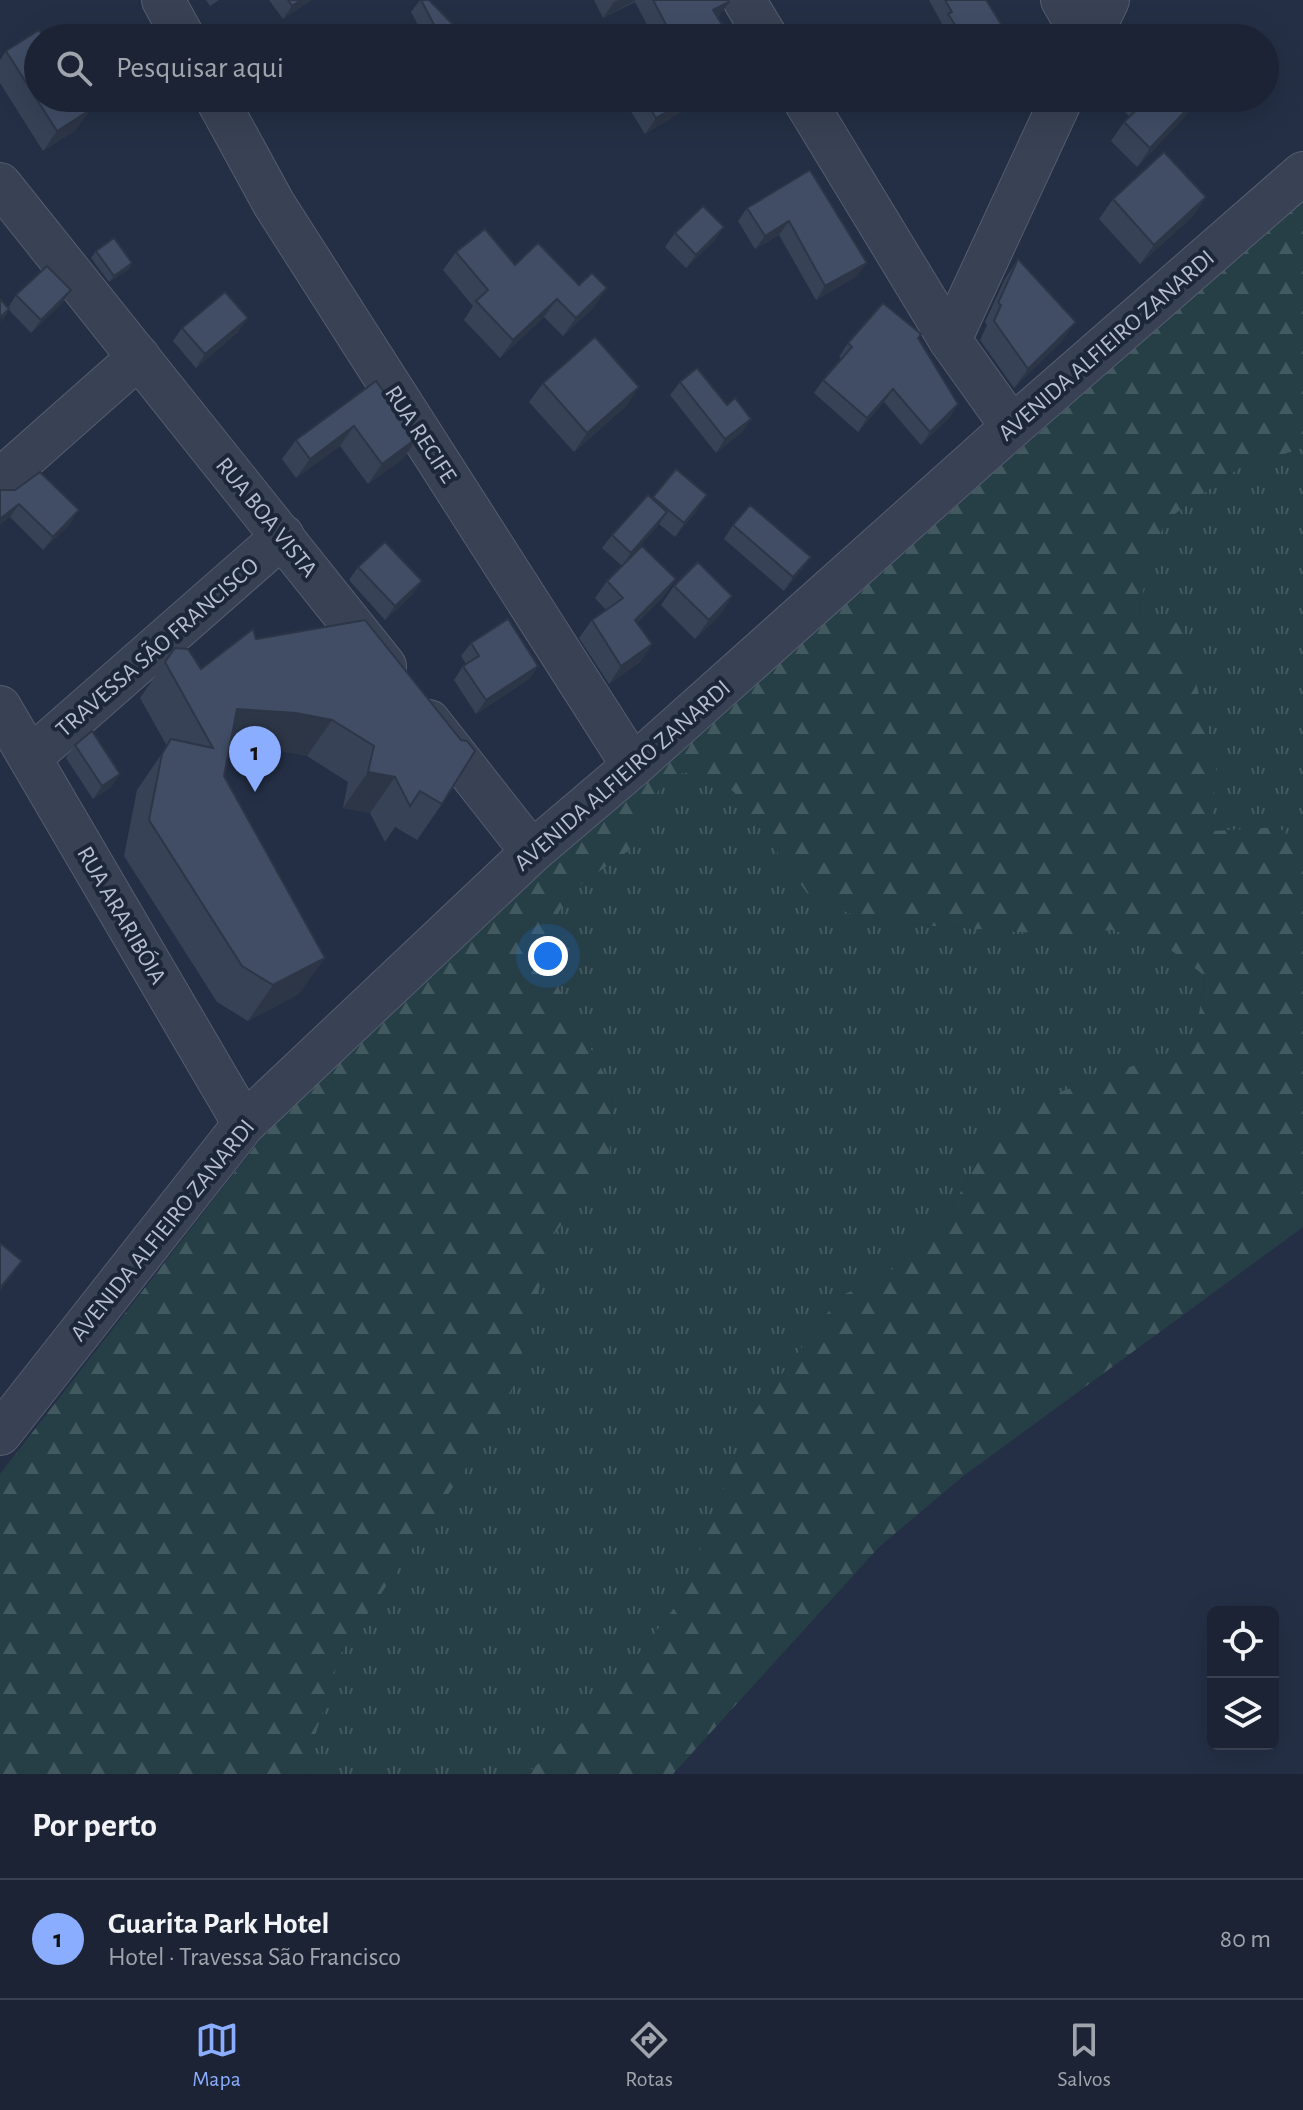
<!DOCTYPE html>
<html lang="pt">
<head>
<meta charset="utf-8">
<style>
	body { margin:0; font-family:"Alegreya Sans",sans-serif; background:#242b3c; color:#f1f3f6 }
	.controls { position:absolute; right:24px; bottom:24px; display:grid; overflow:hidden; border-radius:12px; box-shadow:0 8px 32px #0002 }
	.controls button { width:72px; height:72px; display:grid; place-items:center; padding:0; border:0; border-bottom:2px solid #39404f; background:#1b2334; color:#f1f3f6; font:40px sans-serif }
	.you { position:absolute; left:548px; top:956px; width:28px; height:28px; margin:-20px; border:6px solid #fff; border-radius:50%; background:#1a73e8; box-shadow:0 0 0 12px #1a73e833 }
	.badge { display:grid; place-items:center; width:52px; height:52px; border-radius:50%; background:#8aadff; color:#111; font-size:26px; font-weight:700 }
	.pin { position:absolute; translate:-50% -66px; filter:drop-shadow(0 2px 4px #0008) }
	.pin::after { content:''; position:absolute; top:42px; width:28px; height:24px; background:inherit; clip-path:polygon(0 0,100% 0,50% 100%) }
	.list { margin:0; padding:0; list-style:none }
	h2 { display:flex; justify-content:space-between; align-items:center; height:104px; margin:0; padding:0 32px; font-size:34px }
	h2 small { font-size:26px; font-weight:400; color:#a0a4ac }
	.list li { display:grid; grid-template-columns:52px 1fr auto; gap:24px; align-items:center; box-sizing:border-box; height:120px; padding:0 32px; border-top:2px solid #39404f }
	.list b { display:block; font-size:30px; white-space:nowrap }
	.list p { margin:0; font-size:26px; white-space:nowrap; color:#a0a4ac }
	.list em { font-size:26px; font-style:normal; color:#a0a4ac }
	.icon { flex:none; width:44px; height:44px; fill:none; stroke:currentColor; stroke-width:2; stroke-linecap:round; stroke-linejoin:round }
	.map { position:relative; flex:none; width:1303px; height:1774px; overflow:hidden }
	.search { position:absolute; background:#1b2334; box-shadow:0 8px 32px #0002; left:24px; right:24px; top:24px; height:88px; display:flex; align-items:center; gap:20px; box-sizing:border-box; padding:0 28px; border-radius:44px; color:#a0a4ac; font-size:30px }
	.sheet { height:224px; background:#1b2334 }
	nav { display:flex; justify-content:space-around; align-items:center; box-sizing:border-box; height:112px; border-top:2px solid #39404f; background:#1b2334; font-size:22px; color:#a0a4ac }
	nav a { display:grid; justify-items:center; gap:4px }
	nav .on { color:#8aadff }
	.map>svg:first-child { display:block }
	.grass { fill:url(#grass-tufts) }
	.forest { fill:url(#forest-firs) }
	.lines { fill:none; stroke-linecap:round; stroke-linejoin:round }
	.minor-casing { stroke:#545d6f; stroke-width:44 }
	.minor { stroke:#394254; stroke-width:42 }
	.wall { fill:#374257 }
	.shaded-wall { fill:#2d3647 }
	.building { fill:#404d65; stroke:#2d3647; stroke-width:2 }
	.labels { text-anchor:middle; stroke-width:8; stroke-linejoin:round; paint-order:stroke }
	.street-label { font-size:24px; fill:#b6bdce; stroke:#1d273a }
</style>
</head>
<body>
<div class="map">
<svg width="1303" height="1774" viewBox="0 0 1303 1774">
	<defs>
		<pattern id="grass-tufts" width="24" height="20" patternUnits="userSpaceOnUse" patternTransform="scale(2)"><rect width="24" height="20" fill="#263f46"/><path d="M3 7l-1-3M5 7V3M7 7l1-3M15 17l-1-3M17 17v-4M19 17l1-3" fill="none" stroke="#435960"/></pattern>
		<pattern id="forest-firs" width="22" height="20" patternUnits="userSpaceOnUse" patternTransform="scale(2)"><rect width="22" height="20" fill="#263f46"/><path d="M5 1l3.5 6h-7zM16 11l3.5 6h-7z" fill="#435960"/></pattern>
	</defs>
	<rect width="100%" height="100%" fill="#242f45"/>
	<g class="grass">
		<polygon points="1296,448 1303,448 1303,850 1279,828 1212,831 1216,765 1182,625 1139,614 1145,579 1165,521 1239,468"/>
		<polygon points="684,772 711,777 734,792 807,893 830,906 855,915 906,924 1063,935 1112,929 1163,944 1205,975 1194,1044 1043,1098 979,1159 941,1226 885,1276 840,1296 754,1412 681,1599 596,1710 527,1774 303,1774 341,1653 508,1406 553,1236 609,1161 613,1091 559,989 550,937 559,912 571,891 634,847 662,782"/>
	</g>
	<polygon class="forest" points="1303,200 1303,448 1239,468 1165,521 1145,579 1139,613 1182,624 1216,765 1212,831 1279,827 1303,850 1303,1227 962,1477 879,1547 673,1774 527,1774 596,1710 681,1599 754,1412 840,1296 885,1276 941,1226 991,1139 1043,1098 1194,1044 1205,976 1163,944 1112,930 1063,935 906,924 855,915 830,906 807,893 734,792 711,777 684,772 662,782 634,847 571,891 559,912 550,937 559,989 613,1091 609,1161 553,1236 508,1406 341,1653 303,1774 0,1774 0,1474 281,1113 538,875"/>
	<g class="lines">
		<defs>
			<g id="minor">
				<polyline points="163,0 184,38"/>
				<polyline points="744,0 767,38"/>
				<polyline points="1062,0 1084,38"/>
				<polyline points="1090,38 1108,0"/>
				<polyline points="216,98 274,204 633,766"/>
				<polyline points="803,98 950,340 1012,427"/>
				<polyline points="0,184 385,666"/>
				<polyline points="950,340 1062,98"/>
				<polyline points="0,480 139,357"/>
				<polyline points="0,707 244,1124"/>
				<polyline points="429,721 532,852"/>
				<polyline points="31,757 283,536"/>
				<polyline points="0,1434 244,1124 532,852 633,766 1012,427 1303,173"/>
			</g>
		</defs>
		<use href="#minor" class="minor-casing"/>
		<use href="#minor" class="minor"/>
	</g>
	<g class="wall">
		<polygon points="206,0 219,0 210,6"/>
		<polygon points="269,0 311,0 283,19"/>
		<polygon points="420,0 429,0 466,38 425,38 411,12"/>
		<polygon points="594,0 728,0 718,18 730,38 654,38 635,2 603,18"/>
		<polygon points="929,0 986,0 1010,38 945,38 939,28 942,24"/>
		<polygon points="6,51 76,130 43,151 0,83 0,60"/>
		<polygon points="633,98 704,98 645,134 627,105"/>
		<polygon points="1111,98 1200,98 1195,106 1137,167 1111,141 1124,122 1130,117"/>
		<polygon points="810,170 857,276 816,300 779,235 755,249 738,221 747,208"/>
		<polygon points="1206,197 1192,217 1140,264 1099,219 1113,199"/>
		<polygon points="724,227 715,240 686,268 665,247 675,233"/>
		<polygon points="96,251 132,263 128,270 109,282 91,258"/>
		<polygon points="456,252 515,265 594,307 563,336 544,317 500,358 464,320 473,306 443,270"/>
		<polygon points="1018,259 1062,341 1014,388 980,340 987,325 985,322 1005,279"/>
		<polygon points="71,290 61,304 31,333 9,310 0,323 8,308 16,295"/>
		<polygon points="182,328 238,332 196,368 173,341"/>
		<polygon points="918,339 958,404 949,418 921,445 884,402 858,432 814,393 823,380 842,359 839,357 848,343"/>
		<polygon points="376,381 404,458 368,484 340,446 296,478 282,459 296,440"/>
		<polygon points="680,382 727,405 751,419 742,432 716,453 670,395"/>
		<polygon points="543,383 639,387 625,407 574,452 529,402"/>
		<polygon points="676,469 698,509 675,537 659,524 622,566 602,548 612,535 652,499"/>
		<polygon points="0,490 70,524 43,550 10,517"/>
		<polygon points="733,525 811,557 784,591 724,539"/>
		<polygon points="358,567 413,594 385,620 349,580"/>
		<polygon points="676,579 663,597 637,623 652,644 640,662 609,684 579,638 592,620 606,610 595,598 607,581"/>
		<polygon points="674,586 732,596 719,616 695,639 661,605"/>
		<polygon points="256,639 442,804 417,840 395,827 385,842 370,813 343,808 348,782 307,756 271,749 230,746 224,776 299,994 248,1021 217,1002 124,856 137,790 167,746 140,698 172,652 201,669"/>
		<polygon points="471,643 538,666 529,679 476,714 454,680 463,666 466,664 461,656"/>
		<polygon points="75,745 120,774 111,787 93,799 66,758"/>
	</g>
	<g class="shaded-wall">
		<polygon points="301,0 311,0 283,19 292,6"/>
		<polygon points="618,0 636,0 603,18 614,2"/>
		<polygon points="729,2 718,18 713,10"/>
		<polygon points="689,98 704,98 645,134 656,118"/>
		<polygon points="1198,98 1200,98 1195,106 1137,167 1150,148"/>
		<polygon points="90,110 76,130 43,151 57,131"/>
		<polygon points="1206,197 1192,217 1140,264 1154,245"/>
		<polygon points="789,221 779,235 755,249 765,236"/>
		<polygon points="724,227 715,240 686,268 696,255"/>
		<polygon points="132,263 128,270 109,282 114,276"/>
		<polygon points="867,263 857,276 816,300 825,286"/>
		<polygon points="607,288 594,307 563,336 576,318"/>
		<polygon points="71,290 61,304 31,333 41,320"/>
		<polygon points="557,299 544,317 500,358 513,340"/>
		<polygon points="248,318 238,332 196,368 205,354"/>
		<polygon points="1076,322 1062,341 1014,388 1028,369"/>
		<polygon points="639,387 625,407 574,452 587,433"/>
		<polygon points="893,389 884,402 858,432 867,418"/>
		<polygon points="958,404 949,418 921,445 930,432"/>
		<polygon points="751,419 742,432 716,453 725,439"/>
		<polygon points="354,426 340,446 296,478 310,459"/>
		<polygon points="417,438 404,458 368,484 382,464"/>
		<polygon points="707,495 698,509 675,537 684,523"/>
		<polygon points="19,504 10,517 0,525 0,519"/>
		<polygon points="79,510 70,524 43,550 53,537"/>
		<polygon points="667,512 658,526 622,566 631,553"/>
		<polygon points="811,557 802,570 784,591 793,577"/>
		<polygon points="676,579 663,597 622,638 635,620"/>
		<polygon points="422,581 413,594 385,620 395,606"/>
		<polygon points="732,596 719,616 695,639 709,620"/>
		<polygon points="652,644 640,662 609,684 621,666"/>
		<polygon points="538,666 529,679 476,714 486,700"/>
		<polygon points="237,709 296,713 332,720 307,756 271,749 212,745"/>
		<polygon points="368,772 395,777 370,813 343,808"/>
		<polygon points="120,774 111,787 93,799 102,786"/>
		<polygon points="325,958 299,994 248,1021 273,985"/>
		<polygon points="22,1261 8,1281 0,1291 0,1288"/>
	</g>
	<g class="building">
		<polygon points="288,0 301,0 292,6"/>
		<polygon points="421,0 429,0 466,38 441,38"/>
		<polygon points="653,0 728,0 729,2 713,10 730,38 673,38"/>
		<polygon points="945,0 986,0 1010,38 947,38 959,31 948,14 952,12"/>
		<polygon points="39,30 44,38 38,38 38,98 82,98 90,110 57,131 6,51"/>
		<polygon points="1151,32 1157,38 1145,38"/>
		<polygon points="644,98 689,98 656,118"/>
		<polygon points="1143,98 1198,98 1150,148 1124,122 1146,101"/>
		<polygon points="1164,152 1206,197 1154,245 1113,199"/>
		<polygon points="810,170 867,263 825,286 789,221 765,236 747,208"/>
		<polygon points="703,206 724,227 696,255 675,233"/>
		<polygon points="485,229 515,265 538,243 579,285 592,273 607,288 576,318 557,299 513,340 476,301 488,290 456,252"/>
		<polygon points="114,238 132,263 114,276 96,251"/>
		<polygon points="1018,259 1076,322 1028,369 994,321 1001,305 998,303"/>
		<polygon points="47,266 71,290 41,320 16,295"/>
		<polygon points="225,292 248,318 205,354 182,328"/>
		<polygon points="0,299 9,309 0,318"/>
		<polygon points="883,303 921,334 918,338 958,404 930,432 893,389 867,418 823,380 852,347 848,343"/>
		<polygon points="595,337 639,387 587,433 543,383"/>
		<polygon points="697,368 727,405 735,398 751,419 725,439 680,382"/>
		<polygon points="376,381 417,438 382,464 354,426 310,459 296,440"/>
		<polygon points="676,469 707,495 684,523 653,497"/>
		<polygon points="40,472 79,510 53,537 19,504 0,519 0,490 15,490"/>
		<polygon points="648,495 667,512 631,553 612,535"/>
		<polygon points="750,505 811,557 793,577 733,525"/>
		<polygon points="385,542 422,581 395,606 358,567"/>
		<polygon points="642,546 676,579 635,620 652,644 621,666 592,620 623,598 607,581"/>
		<polygon points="698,562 732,596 709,620 674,586"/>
		<polygon points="508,619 538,666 486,700 463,666 479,656 471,643"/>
		<polygon points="365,620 461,740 467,741 475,751 442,804 420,791 410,806 395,777 368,772 374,746 332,720 296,713 237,709 224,776 325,958 273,985 242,966 149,820 162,754 171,739 213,748 165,662 172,652 175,648 188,649 201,669 253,629 256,639"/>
		<polygon points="92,731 120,774 102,786 75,745"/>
		<polygon points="0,1243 22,1261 0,1288"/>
	</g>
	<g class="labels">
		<g class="street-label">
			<text transform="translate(1106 345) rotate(-41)" y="8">AVENIDA ALFIEIRO ZANARDI</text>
			<text transform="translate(421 434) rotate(57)" y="8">RUA RECIFE</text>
			<text transform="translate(267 517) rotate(51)" y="8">RUA BOA VISTA</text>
			<text transform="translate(157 647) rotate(-41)" y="8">TRAVESSA SÃO FRANCISCO</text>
			<text transform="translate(622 775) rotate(-41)" y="8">AVENIDA ALFIEIRO ZANARDI</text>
			<text transform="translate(122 915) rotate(60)" y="8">RUA ARARIBÓIA</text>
			<text transform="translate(162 1230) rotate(-51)" y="8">AVENIDA ALFIEIRO ZANARDI</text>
		</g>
	</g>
</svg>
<div class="controls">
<button><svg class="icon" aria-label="locate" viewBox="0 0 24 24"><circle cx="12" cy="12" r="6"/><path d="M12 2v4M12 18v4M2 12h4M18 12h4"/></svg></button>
<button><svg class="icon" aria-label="layers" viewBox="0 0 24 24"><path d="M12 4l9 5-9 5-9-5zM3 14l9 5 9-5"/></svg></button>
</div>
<div class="you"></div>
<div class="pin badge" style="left:255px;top:792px">1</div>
<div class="search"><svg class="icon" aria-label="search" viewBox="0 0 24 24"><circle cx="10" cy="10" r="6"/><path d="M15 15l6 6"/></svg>Pesquisar aqui</div>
</div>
<section class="sheet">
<h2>Por perto<small></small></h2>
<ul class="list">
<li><span class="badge">1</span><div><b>Guarita Park Hotel</b><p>Hotel · Travessa São Francisco</p></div><em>80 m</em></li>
</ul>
</section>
<nav>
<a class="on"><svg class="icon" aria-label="map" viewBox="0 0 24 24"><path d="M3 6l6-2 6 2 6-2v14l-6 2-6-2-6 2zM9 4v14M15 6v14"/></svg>Mapa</a>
<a><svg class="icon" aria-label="directions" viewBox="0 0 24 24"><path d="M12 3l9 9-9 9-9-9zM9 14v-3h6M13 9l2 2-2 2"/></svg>Rotas</a>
<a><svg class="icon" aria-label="saved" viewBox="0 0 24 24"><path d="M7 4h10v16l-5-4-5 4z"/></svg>Salvos</a>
</nav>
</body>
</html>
